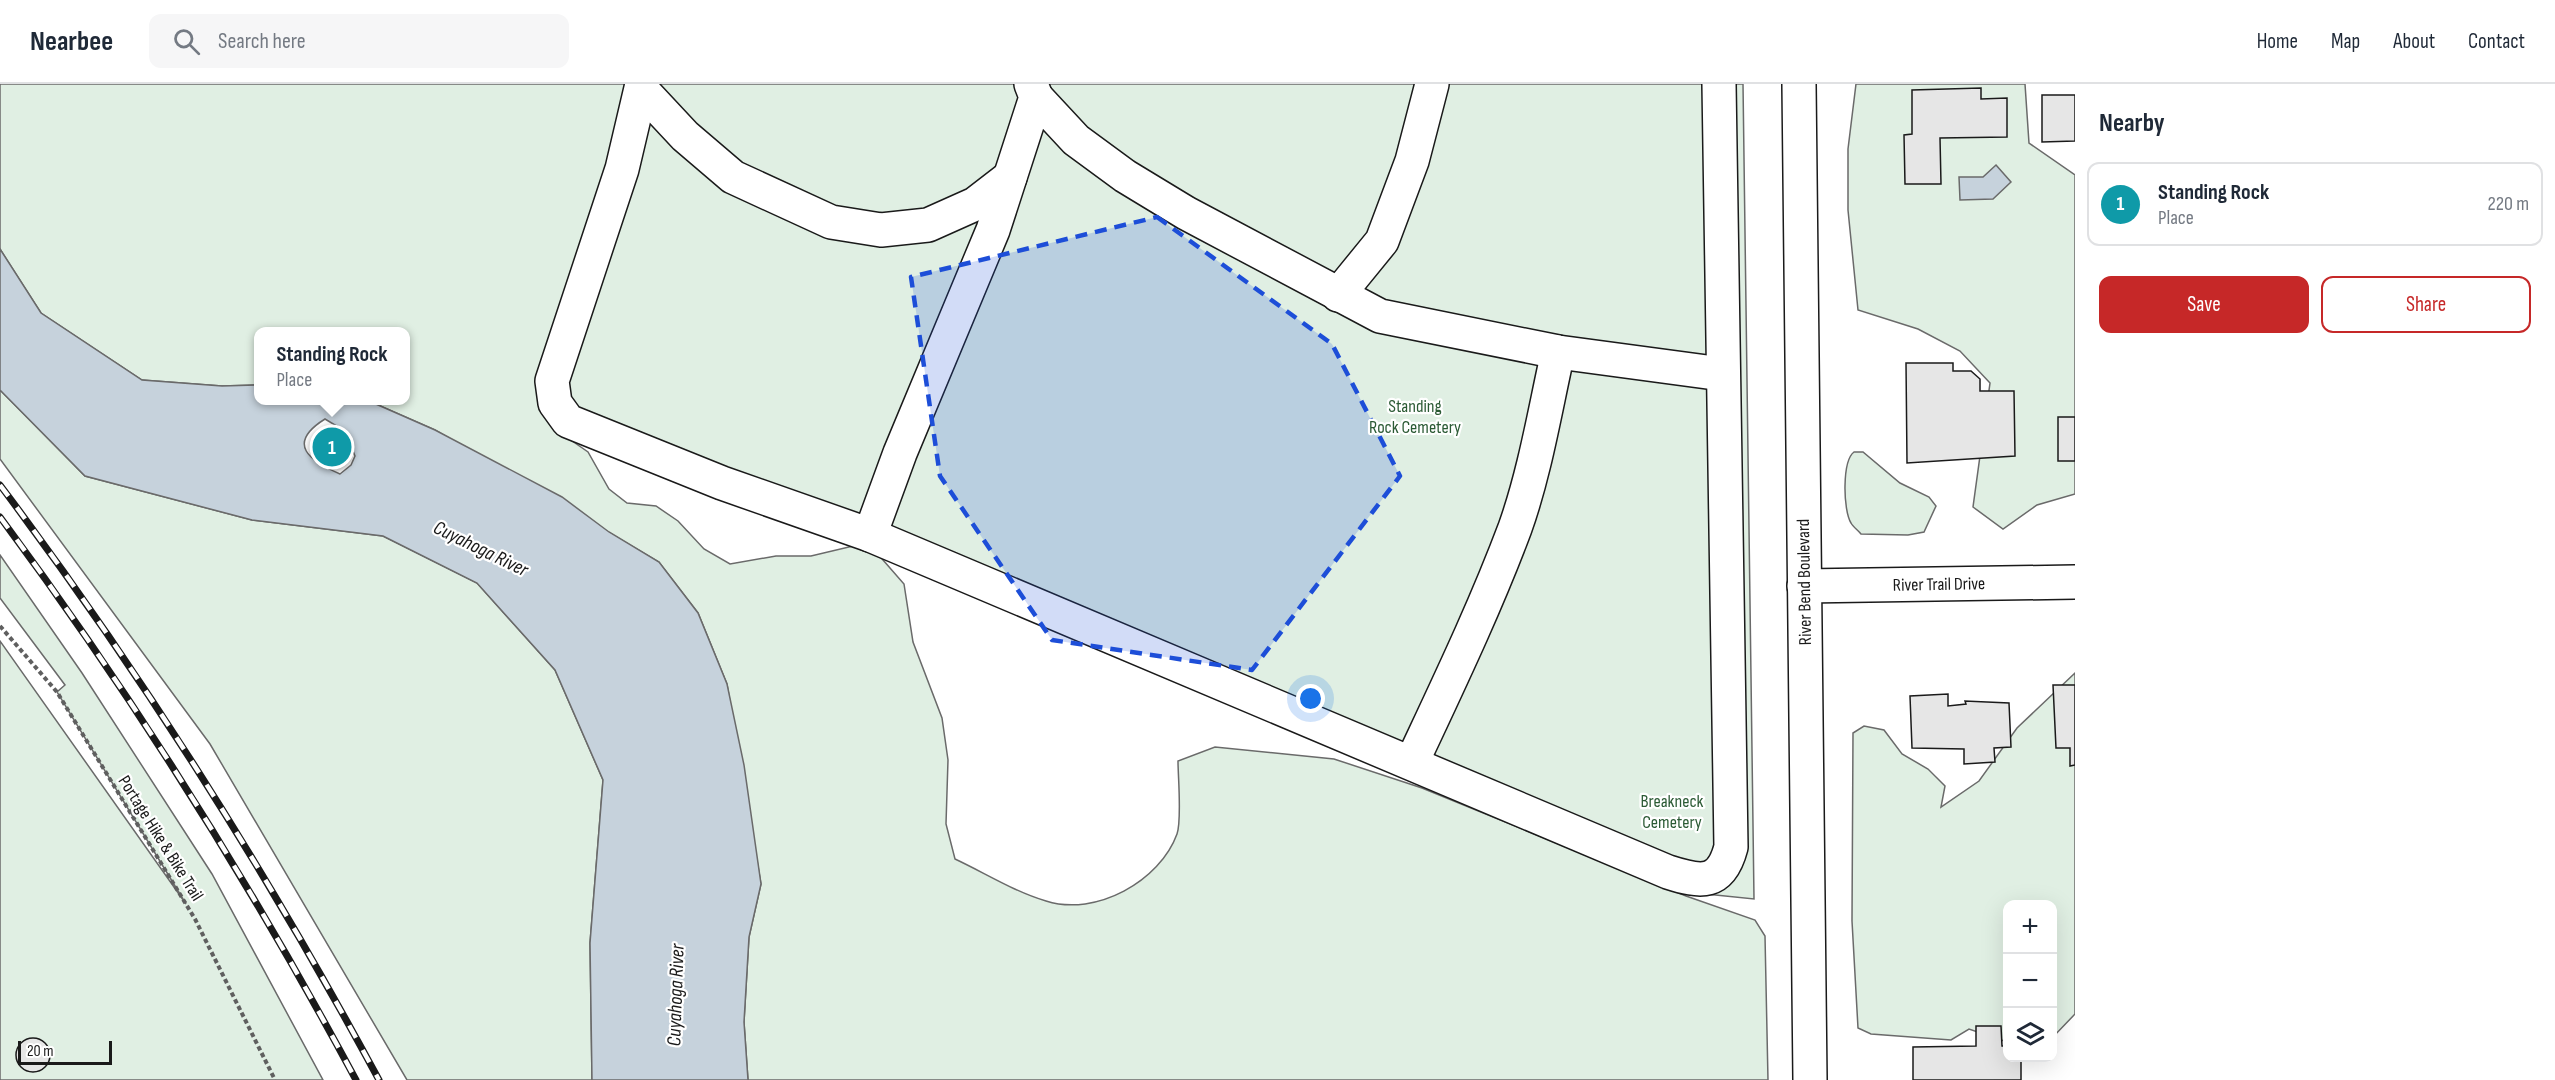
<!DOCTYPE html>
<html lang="en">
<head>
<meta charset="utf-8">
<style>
	body { margin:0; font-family:"Sofia Sans Condensed",sans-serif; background:#f6f6f7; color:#1f2937 }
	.controls { position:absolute; right:18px; bottom:18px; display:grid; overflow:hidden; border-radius:12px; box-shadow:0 6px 24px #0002 }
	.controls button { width:54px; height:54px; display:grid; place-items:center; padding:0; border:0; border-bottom:2px solid #e0e1e3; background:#fff; color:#1f2937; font:30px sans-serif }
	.scale { position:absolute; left:18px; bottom:15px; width:94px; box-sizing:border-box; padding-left:6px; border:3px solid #1a1a1a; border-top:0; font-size:16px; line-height:21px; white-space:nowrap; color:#1a1a1a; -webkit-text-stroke:4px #fff; paint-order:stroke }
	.you { position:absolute; left:1311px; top:615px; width:21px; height:21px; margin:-15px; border:4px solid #fff; border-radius:50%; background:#1a73e8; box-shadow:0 0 0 9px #1a73e833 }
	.badge { display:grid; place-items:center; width:39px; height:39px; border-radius:50%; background:#c62828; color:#fff; font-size:20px; font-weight:700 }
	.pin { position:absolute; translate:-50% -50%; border:3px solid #fff; box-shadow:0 2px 6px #0006 }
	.popup { position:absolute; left:254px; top:243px; width:156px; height:78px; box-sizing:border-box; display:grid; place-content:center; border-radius:12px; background:#fff; filter:drop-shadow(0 2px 4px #0005); font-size:20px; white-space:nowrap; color:#747a83 }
	.popup b { font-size:22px; color:#1f2937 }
	.popup::after { content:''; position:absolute; left:50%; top:100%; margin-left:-12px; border:12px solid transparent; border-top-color:#fff }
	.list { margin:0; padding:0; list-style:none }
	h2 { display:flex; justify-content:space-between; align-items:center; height:78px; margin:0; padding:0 24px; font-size:26px }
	h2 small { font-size:20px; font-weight:400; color:#747a83 }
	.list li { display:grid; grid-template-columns:39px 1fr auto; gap:18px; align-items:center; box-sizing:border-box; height:84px; margin:0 12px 12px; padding:0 12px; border:2px solid #e0e1e3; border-radius:12px }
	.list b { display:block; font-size:22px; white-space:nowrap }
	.list p { margin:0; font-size:20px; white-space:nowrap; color:#747a83 }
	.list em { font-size:20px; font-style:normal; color:#747a83 }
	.actions { display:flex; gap:12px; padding:18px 24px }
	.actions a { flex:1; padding:14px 0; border:2px solid #c62828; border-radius:12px; text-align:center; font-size:21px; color:#c62828 }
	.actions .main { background:#c62828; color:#fff }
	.icon { flex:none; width:33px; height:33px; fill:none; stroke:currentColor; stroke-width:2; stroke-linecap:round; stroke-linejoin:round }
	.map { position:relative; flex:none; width:2075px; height:996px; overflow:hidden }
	header { display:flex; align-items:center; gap:36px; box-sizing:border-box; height:84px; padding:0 30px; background:#fff; border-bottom:2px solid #e0e1e3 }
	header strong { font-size:28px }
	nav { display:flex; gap:33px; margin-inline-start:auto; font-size:21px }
	.search { width:420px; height:54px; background:#f6f6f7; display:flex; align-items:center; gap:15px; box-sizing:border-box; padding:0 21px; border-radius:12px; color:#747a83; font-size:22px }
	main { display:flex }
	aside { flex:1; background:#fff }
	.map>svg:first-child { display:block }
	.green { fill:#e0efe3; stroke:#6a6a6a; stroke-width:1.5 }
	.water { fill:#c6d2dc; stroke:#6a6a6a; stroke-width:1.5; fill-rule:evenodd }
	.building { fill:#e6e6e6; stroke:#1a1a1a; stroke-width:1.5 }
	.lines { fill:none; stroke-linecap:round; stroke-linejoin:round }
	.minor-casing { stroke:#1a1a1a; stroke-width:36 }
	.path { stroke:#5f5f5f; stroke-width:4; stroke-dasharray:4.5 3; stroke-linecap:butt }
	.minor { stroke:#fff; stroke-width:33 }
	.rail-casing { stroke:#1a1a1a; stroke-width:7 }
	.rail { stroke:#fff; stroke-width:4.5; stroke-dasharray:14; stroke-linecap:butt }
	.marked { fill:#1d4ed8; fill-opacity:0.2; stroke:#1d4ed8; stroke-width:4.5; stroke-dasharray:12 8; stroke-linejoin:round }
	.labels { text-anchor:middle; stroke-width:4.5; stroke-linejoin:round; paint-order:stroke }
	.park-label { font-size:18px; fill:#2b5a34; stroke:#fff }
	.street-label { font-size:18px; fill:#1a1a1a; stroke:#fff }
	.water-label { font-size:20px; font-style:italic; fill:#1a1a1a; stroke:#fff }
</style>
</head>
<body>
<header>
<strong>Nearbee</strong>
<div class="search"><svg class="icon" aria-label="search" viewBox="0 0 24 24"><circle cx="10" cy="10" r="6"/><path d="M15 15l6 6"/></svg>Search here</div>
<nav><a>Home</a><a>Map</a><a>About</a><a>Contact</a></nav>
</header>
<main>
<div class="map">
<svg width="2075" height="996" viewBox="0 0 2075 996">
	<rect width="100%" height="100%" fill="#fff"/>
	<g class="green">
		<path d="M0 0H1743L1754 815 1696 809 867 461 562 350 588 368 609 405 627 419 656 422 678 437 704 465 730 480 776 472H811L853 462 876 468 904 500 913 558 942 634 948 676 946 740 955 775C985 789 1015 808 1046 817 1096 833 1160 797 1177 750 1182 736 1178 693 1178 677L1215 663 1334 675 1422 704 1686 812 1755 836 1765 852 1768 996H748L744 938 749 853 761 800 727 600 698 529 659 478 435 346 369 317 406 316V248H258V301L222 302 142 296 41 229 0 165Z"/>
		<polygon points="1856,0 2025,0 2029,59 2075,91 2075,410 2037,421 2003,445 1973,423 1990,299 1960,267 1918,245 1858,226 1848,126 1848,65"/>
		<polygon points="0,306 85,392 252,436 383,452 477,499 555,586 603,696 590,859 592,996 407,996 210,660 0,375"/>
		<path d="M1854 368H1863L1900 399 1929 413 1936 422 1924 448 1908 451 1861 450C1858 446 1853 443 1851 439 1843 426 1842 377 1854 368Z"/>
		<polygon points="0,471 82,589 212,790 323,996 0,996 0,557 186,820 57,608 65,601 0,514"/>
		<polygon points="2075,589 2075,930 2053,953 2052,820 2008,820 2007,958 1969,945 1951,956 1871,950 1858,944 1852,837 1853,649 1864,642 1884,646 1902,670 1928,685 1945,702 1941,723 1979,697 2017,644"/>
	</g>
	<g class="water">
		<polygon points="1996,81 2011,98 1993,115 1960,116 1959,93 1983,93"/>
		<path d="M0 165 41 229 142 296 222 302 258 301V316L369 317 435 346 562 413 609 448 659 478 698 529 727 600 744 681 761 800 749 853 744 938 748 996H592L590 859 603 696 555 586 477 499 383 452 252 436 85 392 0 306ZM325 335 345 347 355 372 351 381 340 390C310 377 285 360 325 335Z"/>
	</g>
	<g class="building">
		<polygon points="1981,4 1981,15 2007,14 2007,53 1940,54 1941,100 1905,100 1904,51 1912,50 1912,6"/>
		<polygon points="2042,11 2075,11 2075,57 2042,58"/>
		<polygon points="1906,279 1953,279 1953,287 1971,287 1980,295 1980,307 2014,307 2015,372 1907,379"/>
		<rect x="2058" y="333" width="17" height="44"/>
		<polygon points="2053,601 2075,601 2075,681 2070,682 2070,664 2056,664"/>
		<polygon points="1948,610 1948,622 1966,620 1965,617 2009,619 2011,663 1994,664 1995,678 1964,680 1964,665 1912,664 1910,612"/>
		<polygon points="1976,942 2001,942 2002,962 2008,962 2008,974 2021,974 2021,996 1913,996 1913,963 1976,962"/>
		<circle cx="33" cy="971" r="17"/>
	</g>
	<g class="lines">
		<defs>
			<g id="minor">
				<polyline points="642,0 622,85 552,297 555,319 568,337 722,399 870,451 900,369 993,146 1036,13 1031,0"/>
				<polyline points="1799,0 1810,996"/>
				<polyline points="642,6 685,52 733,93 831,138 881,146 928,141 975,120 1010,93"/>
				<polyline points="1036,13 1076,56 1125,92 1186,129 1380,232 1558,268 1722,290"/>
				<polyline points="1338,211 1382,157 1412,77 1432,0"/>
				<path d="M870 451 1668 788C1702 799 1721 801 1731 763L1719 0"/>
				<polyline points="1804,502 2075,498"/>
				<path d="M1412 678C1448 601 1485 524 1515 444 1535 388 1545 326 1558 268"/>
			</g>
		</defs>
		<use href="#minor" class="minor-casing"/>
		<polyline class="path" points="0,542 57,608 195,835 275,996"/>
		<use href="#minor" class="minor"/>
		<defs>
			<g id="rail">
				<path d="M0 401C142 590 267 788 379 996"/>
				<path d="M0 433C133 612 251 800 356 996"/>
			</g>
		</defs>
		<use href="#rail" class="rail-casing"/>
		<use href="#rail" class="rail"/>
	</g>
	<path class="marked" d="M1157 133 1332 260 1400 392 1252 586 1052 556 940 392 911 193Z"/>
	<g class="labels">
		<g class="park-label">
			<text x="1415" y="328">Standing<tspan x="1415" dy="21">Rock Cemetery</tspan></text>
			<text x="1672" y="723">Breakneck<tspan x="1672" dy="21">Cemetery</tspan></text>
		</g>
		<g class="street-label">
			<text transform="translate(1804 498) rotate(-91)" y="6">River Bend Boulevard</text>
			<text transform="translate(1939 500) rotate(-1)" y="6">River Trail Drive</text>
			<text transform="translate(161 754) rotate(58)" y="6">Portage Hike &amp; Bike Trail</text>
		</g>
		<g class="water-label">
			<text transform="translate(481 464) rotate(26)" y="7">Cuyahoga River</text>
			<text transform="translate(675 911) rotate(-88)" y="7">Cuyahoga River</text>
		</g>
	</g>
</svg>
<div class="controls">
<button>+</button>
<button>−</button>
<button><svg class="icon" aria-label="layers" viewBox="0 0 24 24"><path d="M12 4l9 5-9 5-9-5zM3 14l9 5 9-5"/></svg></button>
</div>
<div class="scale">20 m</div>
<div class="you"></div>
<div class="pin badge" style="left:332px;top:363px;background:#0f9aa8">1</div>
<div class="popup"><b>Standing Rock</b>Place</div>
</div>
<aside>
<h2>Nearby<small></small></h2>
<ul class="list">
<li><span class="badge" style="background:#0f9aa8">1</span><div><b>Standing Rock</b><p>Place</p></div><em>220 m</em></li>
</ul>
<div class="actions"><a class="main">Save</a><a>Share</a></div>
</aside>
</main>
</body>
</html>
